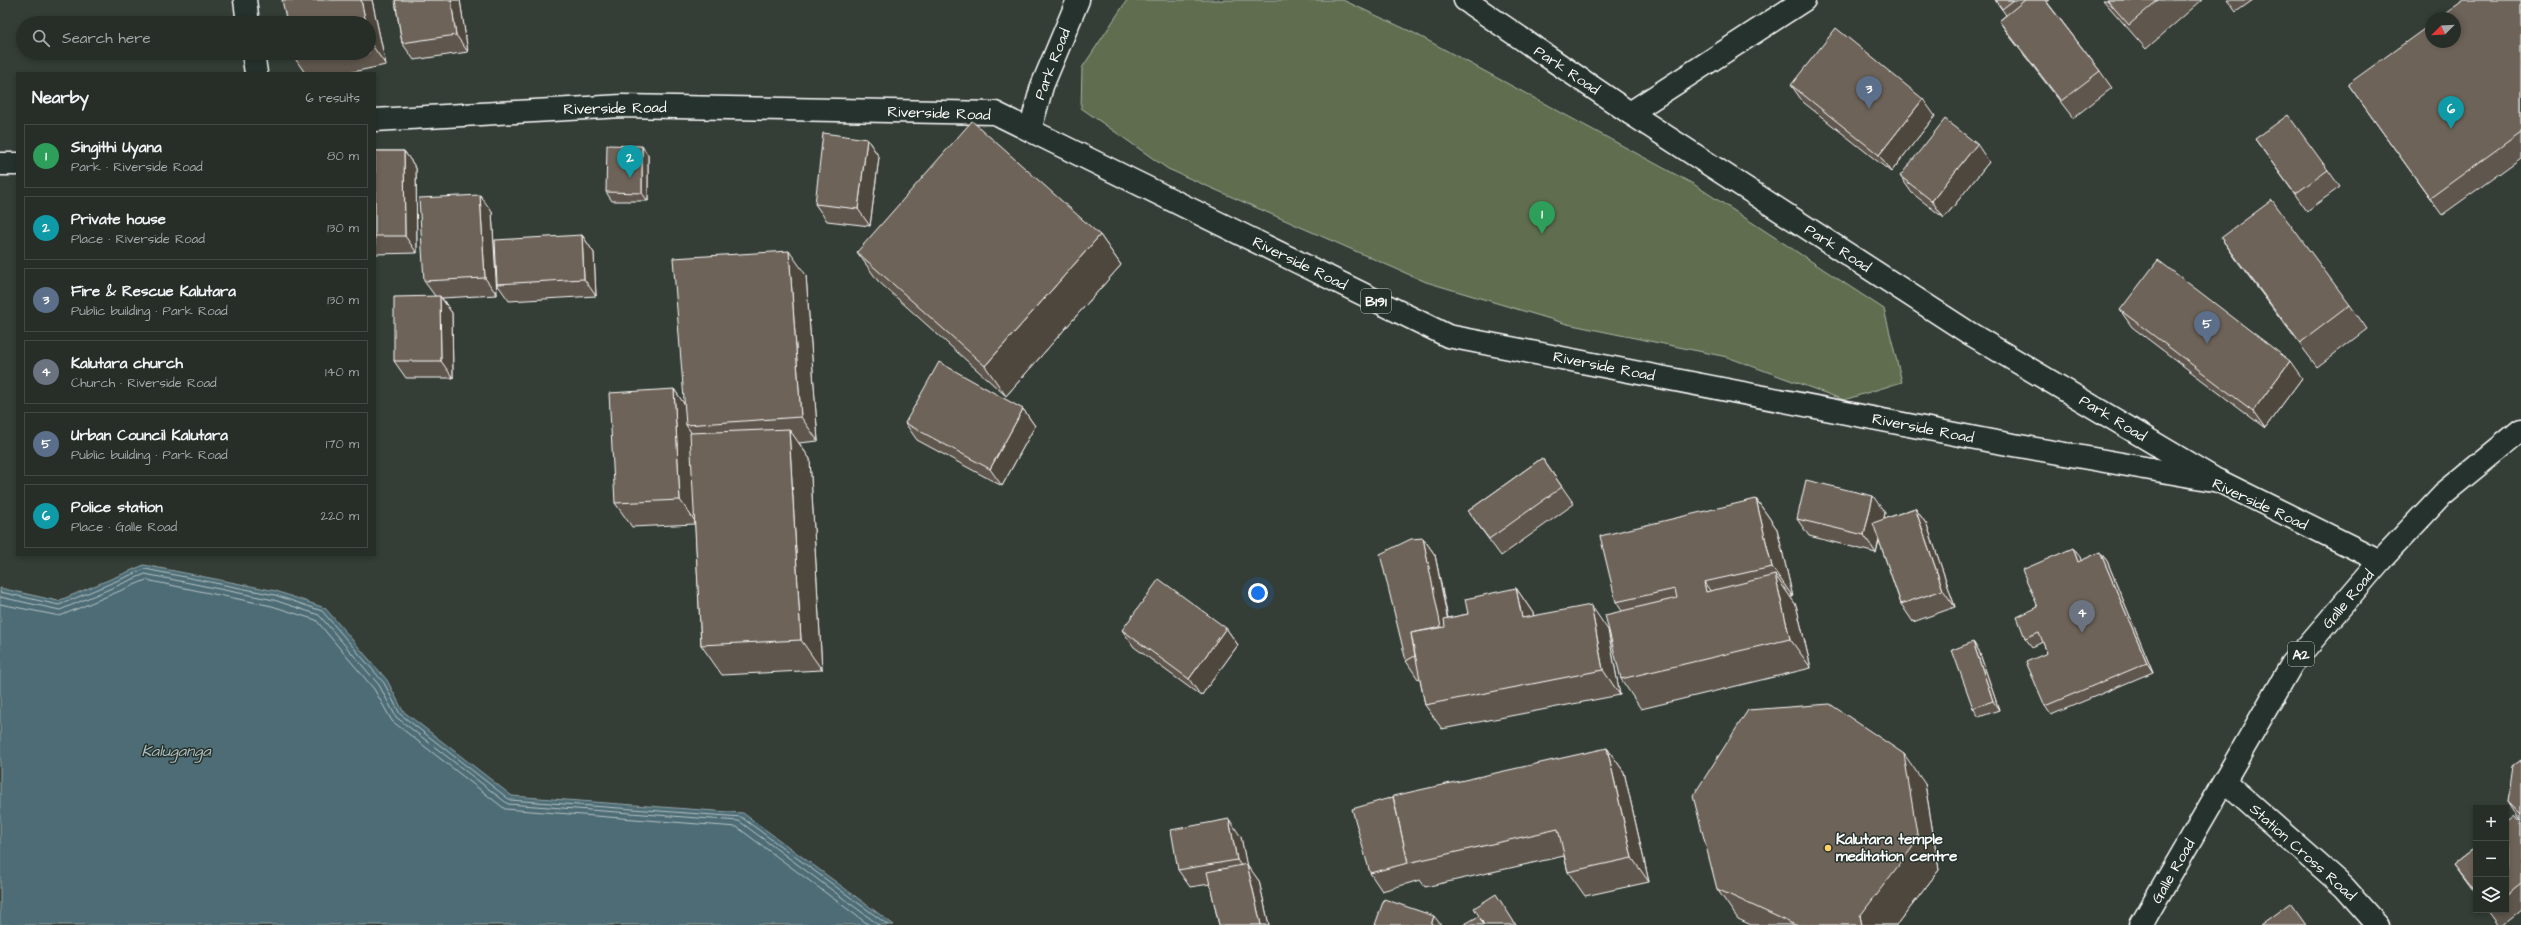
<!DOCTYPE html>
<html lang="en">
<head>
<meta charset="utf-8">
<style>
	body { margin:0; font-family:"Architects Daughter",sans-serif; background:#333a34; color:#f1f3f6 }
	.controls { position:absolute; right:12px; bottom:12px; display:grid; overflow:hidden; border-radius:0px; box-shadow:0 2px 6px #0003 }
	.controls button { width:36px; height:36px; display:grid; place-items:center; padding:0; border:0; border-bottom:1px solid #434a45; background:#272e28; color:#f1f3f6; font:20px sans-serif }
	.compass { position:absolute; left:2425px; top:12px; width:36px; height:36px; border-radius:50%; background:#272e28; box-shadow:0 2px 6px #0003; rotate:246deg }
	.you { position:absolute; left:1258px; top:593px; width:14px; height:14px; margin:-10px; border:3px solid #fff; border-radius:50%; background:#1a73e8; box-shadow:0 0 0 6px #1a73e833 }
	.badge { display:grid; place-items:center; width:26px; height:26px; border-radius:50%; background:#ffd166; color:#fff; font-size:13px; font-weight:700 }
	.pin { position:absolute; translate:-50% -33px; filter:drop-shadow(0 1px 2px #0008) }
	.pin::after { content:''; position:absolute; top:21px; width:14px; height:12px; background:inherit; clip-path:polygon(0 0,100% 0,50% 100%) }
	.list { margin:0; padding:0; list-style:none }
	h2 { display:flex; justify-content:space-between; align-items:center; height:52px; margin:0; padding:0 16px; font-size:17px }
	h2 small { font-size:13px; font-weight:400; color:#a4a8a8 }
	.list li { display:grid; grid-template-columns:26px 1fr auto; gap:12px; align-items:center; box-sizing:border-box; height:64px; margin:0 8px 8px; padding:0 8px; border:1px solid #434a45; border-radius:0px }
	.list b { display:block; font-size:15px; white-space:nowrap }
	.list p { margin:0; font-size:13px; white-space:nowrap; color:#a4a8a8 }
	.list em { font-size:13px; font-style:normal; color:#a4a8a8 }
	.icon { flex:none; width:22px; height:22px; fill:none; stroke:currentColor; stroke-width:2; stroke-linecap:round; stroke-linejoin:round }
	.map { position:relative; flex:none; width:2521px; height:925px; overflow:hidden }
	.search { position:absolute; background:#272e28; box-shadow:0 2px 6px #0003; left:16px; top:16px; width:360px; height:44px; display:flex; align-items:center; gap:10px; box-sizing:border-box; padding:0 14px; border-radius:22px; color:#a4a8a8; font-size:15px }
	.panel { position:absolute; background:#272e28; box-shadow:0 2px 6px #0003; left:16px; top:72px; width:360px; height:484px; border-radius:0px }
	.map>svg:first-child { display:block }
	.green { fill:#606e4f; stroke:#b0b6a7 }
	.water { fill:#4d6c74; stroke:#94a7ac }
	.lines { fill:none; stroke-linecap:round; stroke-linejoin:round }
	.shore { stroke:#b8c4c7; stroke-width:1 }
	.minor-casing { stroke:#fff; stroke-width:25 }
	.tertiary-casing { stroke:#fff; stroke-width:25 }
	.primary-casing { stroke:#fff; stroke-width:25 }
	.trunk-casing { stroke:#fff; stroke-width:25 }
	.minor { stroke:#26332d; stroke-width:22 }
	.tertiary { stroke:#26332d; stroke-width:22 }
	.primary { stroke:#26332d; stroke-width:22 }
	.trunk { stroke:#26332d; stroke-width:22 }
	.wall { fill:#5f564d; stroke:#fff }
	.shaded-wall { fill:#4d463e; stroke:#fff }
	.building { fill:#6e6459; stroke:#fff }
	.poi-dot { fill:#ffd166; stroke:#26332d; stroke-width:1.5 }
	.labels { text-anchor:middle; stroke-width:3; stroke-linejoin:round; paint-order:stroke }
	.shield { fill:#26332d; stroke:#bec2c0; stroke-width:1 }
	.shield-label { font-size:14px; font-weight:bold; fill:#fff }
	.street-label { font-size:15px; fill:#fff; stroke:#26332d }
	.poi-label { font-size:15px; font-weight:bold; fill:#fff; stroke:#26332d; text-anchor:start }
	.water-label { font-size:16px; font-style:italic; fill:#afbdc0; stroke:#26332d }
</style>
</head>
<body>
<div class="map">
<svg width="2521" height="925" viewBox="0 0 2521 925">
	<rect width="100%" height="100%" fill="#343d36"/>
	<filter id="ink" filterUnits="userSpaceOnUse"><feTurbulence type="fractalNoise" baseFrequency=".025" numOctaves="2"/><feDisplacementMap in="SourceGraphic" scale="8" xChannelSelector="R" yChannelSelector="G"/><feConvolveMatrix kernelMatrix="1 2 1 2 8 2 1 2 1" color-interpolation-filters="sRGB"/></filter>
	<g filter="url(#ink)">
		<polygon class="green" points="1127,0 1343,0 1414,33 1695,185 1884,309 1902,382 1844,400 1727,357 1567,324 1426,282 1168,169 1081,108 1082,68"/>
		<polygon class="water" points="144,565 276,591 325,608 387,680 403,711 512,796 743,813 894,925 0,925 0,588 58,601"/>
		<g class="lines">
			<g class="shore">
				<polyline points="0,592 59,605 145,569 275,595 322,611 384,683 400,714 510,800 741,817 888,925"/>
				<polyline points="0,597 60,610 145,574 274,600 319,615 379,685 396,717 508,804 739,821 879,925"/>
				<polyline points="0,604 60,616 146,580 272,606 316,620 374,689 392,721 505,809 737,827 869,925"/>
			</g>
			<defs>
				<g id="minor">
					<polyline points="245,0 248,23"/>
					<polyline points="253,53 256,73"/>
					<polyline points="1630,113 1804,0"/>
					<polyline points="2225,782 2344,887 2378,925"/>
				</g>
				<g id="tertiary">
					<polyline points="1465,0 1630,113 1969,333 2218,481"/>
					<polyline points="1030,130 1042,86 1078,0"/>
				</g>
				<g id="primary">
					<polyline points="375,120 622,106 995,113 1448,336 1991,441 2219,481 2380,561"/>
					<polyline points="0,164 17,164"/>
				</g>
				<polyline id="trunk" points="2141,925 2292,664 2380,561 2443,494 2521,430"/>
			</defs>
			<use href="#minor" class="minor-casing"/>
			<use href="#tertiary" class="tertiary-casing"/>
			<use href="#primary" class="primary-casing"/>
			<use href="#trunk" class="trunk-casing"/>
			<use href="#minor" class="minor"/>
			<use href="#tertiary" class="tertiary"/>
			<use href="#primary" class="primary"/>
			<use href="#trunk" class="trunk"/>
		</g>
		<g class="wall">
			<polygon points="372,0 386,65 348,73 305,73 294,57 293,53 369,53 369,23"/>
			<polygon points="395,0 460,0 468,52 414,60 402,43"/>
			<polygon points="1995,0 2050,0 2047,2 2100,71 2112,88 2073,118 2011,38 1999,21 2006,15"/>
			<polygon points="2103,0 2202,0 2146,49"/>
			<polygon points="2227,0 2253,0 2236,12"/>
			<polygon points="2521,0 2521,158 2442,215 2348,84"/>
			<polygon points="1791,85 1935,116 1891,172 1803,102"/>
			<polygon points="867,139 879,157 870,226 827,221 815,204"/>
			<polygon points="2255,139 2328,170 2340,187 2307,211"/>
			<polygon points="375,151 404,151 416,168 417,253 375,254"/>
			<polygon points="648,155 648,201 612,201 606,192"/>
			<polygon points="1989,162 1944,218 1912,193 1900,176"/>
			<polygon points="492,212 497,295 442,298 452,313 453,378 406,378 394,361 435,296 424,281"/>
			<polygon points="582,235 594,253 596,296 509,301 497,284"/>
			<polygon points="1100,235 1121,265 1006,396 878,281 857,252"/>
			<polygon points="2221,238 2350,305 2367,329 2317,367 2238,262"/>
			<polygon points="806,275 818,441 799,443 810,459 822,670 722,675 701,645 695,524 632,527 615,503 674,389 684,404"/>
			<polygon points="2120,310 2302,378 2265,428 2132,327"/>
			<polygon points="1023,409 1035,426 1002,486 917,440 905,423"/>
			<polygon points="1542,458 1574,504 1501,556 1468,511"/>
			<polygon points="1756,499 1777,529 1793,597 1790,597 1796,605 1811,668 1641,709 1621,679 1622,611 1616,602"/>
			<polygon points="1915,508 1927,525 1955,607 1913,622 1901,604 1879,540 1876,553 1809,536 1797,519 1885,513 1884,519"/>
			<polygon points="1423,538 1435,555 1448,618 1468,614 1516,588 1533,613 1534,616 1608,630 1620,695 1442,729 1425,705 1420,678 1418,679 1406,661"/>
			<polygon points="2100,552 2107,561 2153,672 2051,715 2045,706 2047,653 2043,642 2032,647 2025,638 2038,607 2080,557 2081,561"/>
			<polygon points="1226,628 1238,645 1201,696 1134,647 1122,630"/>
			<polygon points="1973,642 1979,651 1999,710 1979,717 1973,708"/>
			<polygon points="1607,748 1624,772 1649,882 1585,896 1568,872 1564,856 1425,887 1420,880 1382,891 1370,873"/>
			<polygon points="2521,760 2521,820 2508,801"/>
			<polygon points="1925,784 1939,870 1897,925 1751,925 1738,919 1717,889"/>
			<polygon points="2521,822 2521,910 2502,925 2500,925 2489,910 2506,910 2506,824"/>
			<polygon points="1241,837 1246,864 1259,881 1269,925 1219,925 1210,884 1190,887 1178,870"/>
			<polygon points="2476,847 2476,894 2454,864"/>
		</g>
		<g class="shaded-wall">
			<polygon points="361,0 372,0 386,65 369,41 369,23 366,23"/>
			<polygon points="451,0 460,0 468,52 456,35"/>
			<polygon points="1923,99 1935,116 1891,172 1879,155"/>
			<polygon points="867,139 879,157 870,226 858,209"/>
			<polygon points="1977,144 1989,162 1944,218 1932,201"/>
			<polygon points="642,146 648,155 648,201 642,193"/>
			<polygon points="404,151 416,168 417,253 405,236"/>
			<polygon points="480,195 492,212 497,295 485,278"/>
			<polygon points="582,235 594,253 596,296 584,279"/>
			<polygon points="1100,235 1121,265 1006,396 985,366"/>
			<polygon points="789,251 806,275 818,441 801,417"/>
			<polygon points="440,296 452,313 453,378 441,361"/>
			<polygon points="2290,361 2302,378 2265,428 2253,411"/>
			<polygon points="674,389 691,414 686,425 692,434 697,524 680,500"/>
			<polygon points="1023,409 1035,426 1002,486 990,469"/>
			<polygon points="789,429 810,459 822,670 801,640"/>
			<polygon points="1873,496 1885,513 1876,553 1864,535"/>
			<polygon points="1756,499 1777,529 1793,597 1772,567"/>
			<polygon points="1915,508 1927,525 1955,607 1943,590"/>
			<polygon points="1423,538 1435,555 1454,652 1442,635"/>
			<polygon points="2073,548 2080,557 2085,571 2078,562"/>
			<polygon points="2100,552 2107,561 2153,672 2147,663"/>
			<polygon points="1775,575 1796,605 1811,668 1790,639"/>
			<polygon points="1704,582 1725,612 1706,592"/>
			<polygon points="1516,588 1533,613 1539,643 1522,618"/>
			<polygon points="1591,605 1608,630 1620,695 1603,670"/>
			<polygon points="1226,628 1238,645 1201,696 1189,679"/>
			<polygon points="1973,642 1979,651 1999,710 1993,701"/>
			<polygon points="1607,748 1624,772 1649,882 1632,858"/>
			<polygon points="1904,754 1925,784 1939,870 1897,925 1862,925 1860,916"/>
			<polygon points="1229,819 1241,837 1249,877 1237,860"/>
			<polygon points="1247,864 1259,881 1269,925 1261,925"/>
			<polygon points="1434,916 1441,925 1431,925"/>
		</g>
		<g class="building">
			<polygon points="282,0 361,0 366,23 287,23"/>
			<polygon points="395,0 451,0 456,35 402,43"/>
			<polygon points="1996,0 2014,0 2002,9"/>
			<polygon points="2025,0 2045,0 2100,71 2061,101 1999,21"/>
			<polygon points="2107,0 2158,0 2129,25"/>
			<polygon points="2464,0 2521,0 2521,132 2430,198 2348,84 2431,24 2431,42 2455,42 2455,18 2439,18"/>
			<polygon points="1836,28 1923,99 1879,155 1791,85"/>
			<polygon points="293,53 311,53 294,57"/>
			<polygon points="2288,115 2328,170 2295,194 2255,139"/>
			<polygon points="1945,119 1977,144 1932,201 1900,176"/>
			<polygon points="972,121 1100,235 985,366 857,252"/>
			<polygon points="823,133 867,139 858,209 815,204"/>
			<polygon points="607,145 642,146 642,193 606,192"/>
			<polygon points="375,151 404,151 405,236 375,236"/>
			<polygon points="480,195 485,278 424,281 419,198"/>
			<polygon points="2272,200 2350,305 2300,343 2221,238"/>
			<polygon points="582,235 584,279 497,284 495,240"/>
			<polygon points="789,251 801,417 686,425 673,258"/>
			<polygon points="2158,260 2290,361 2253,411 2120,310"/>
			<polygon points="440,296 441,361 394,361 394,297"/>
			<polygon points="939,362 1023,409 990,469 905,423"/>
			<polygon points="674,389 680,500 615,503 609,393"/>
			<polygon points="789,429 801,640 701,645 690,433"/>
			<polygon points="1542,458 1562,487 1489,539 1468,511"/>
			<polygon points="1806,480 1873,496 1864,535 1797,519"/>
			<polygon points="1756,499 1772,567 1704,582 1706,592 1775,575 1790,639 1621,679 1605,615 1677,598 1675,589 1616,602 1600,536"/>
			<polygon points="1915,508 1943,590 1901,604 1873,523"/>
			<polygon points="1423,538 1441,627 1411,633 1415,656 1406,661 1380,554 1411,539"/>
			<polygon points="2073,548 2078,562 2100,552 2147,663 2045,706 2026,662 2047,653 2039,632 2025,638 2017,617 2038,607 2022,570"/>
			<polygon points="1159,579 1226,628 1189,679 1122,630"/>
			<polygon points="1516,588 1522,618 1591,605 1603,670 1425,705 1411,633 1445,627 1444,619 1468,614 1465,599"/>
			<polygon points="1973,642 1993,701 1973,708 1952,650"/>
			<polygon points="1830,704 1904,754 1918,840 1860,916 1862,925 1795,925 1717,889 1693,796 1748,710"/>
			<polygon points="1607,748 1632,858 1568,872 1558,829 1408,863 1393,796"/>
			<polygon points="2521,760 2521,814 2508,801 2513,766"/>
			<polygon points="1393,797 1408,863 1370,873 1352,809"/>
			<polygon points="2516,816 2521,822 2521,883 2506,895 2506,824"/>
			<polygon points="1229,819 1237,860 1178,870 1171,830"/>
			<polygon points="2476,847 2476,892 2454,864"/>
			<polygon points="1247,864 1261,925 1219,925 1207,872"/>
			<polygon points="1496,894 1516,925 1484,925 1480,918 1484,925 1463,925 1479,916 1474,908"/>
			<polygon points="1384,899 1434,916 1431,925 1375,925"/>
			<polygon points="2290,903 2306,925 2260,925"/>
		</g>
	</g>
	<circle class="poi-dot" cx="1828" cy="848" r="4"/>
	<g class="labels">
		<g class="shield">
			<rect x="1361" y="289" width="30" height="24" rx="3"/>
			<rect x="2288" y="642" width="26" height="24" rx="3"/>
		</g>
		<g class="shield-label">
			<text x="1376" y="306">B191</text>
			<text x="2301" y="659">A2</text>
		</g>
		<g class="street-label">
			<text transform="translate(1052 64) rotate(-69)" y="5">Park Road</text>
			<text transform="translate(1567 70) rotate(34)" y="5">Park Road</text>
			<text transform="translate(615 108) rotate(-1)" y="5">Riverside Road</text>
			<text transform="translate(939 113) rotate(2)" y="5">Riverside Road</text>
			<text transform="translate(1838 248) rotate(33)" y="5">Park Road</text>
			<text transform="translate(1300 263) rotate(26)" y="5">Riverside Road</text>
			<text transform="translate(1604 366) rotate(11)" y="5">Riverside Road</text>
			<text transform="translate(2113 418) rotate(31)" y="5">Park Road</text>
			<text transform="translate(1923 428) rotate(11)" y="5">Riverside Road</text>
			<text transform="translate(2260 504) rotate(25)" y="5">Riverside Road</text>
			<text transform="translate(2348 599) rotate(-50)" y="5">Galle Road</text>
			<text transform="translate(2303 852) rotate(42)" y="5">Station Cross Road</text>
			<text transform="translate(2173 871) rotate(-60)" y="5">Galle Road</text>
		</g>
		<g class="poi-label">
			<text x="1836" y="844">Kalutara temple<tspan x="1836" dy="17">meditation centre</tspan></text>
		</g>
		<g class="water-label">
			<text x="176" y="756">Kaluganga</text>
		</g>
	</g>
</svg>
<div class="controls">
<button>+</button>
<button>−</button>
<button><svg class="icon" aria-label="layers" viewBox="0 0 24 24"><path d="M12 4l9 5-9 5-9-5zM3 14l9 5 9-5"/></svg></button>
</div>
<svg class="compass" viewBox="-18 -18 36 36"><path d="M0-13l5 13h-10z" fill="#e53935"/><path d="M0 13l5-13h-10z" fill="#a4a8a8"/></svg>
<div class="you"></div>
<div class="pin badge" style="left:1542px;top:234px;background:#2e9e5b">1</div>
<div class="pin badge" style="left:630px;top:178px;background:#0f9aa8">2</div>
<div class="pin badge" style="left:1869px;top:109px;background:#5c6f8a">3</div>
<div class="pin badge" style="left:2082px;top:633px;background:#6b7280">4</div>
<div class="pin badge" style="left:2207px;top:344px;background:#5c6f8a">5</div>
<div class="pin badge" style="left:2451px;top:129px;background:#0f9aa8">6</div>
<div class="search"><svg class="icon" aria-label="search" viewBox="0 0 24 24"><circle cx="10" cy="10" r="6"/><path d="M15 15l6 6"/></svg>Search here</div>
<section class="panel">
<h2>Nearby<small>6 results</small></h2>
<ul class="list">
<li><span class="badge" style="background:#2e9e5b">1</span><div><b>Singithi Uyana</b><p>Park · Riverside Road</p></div><em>80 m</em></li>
<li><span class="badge" style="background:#0f9aa8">2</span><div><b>Private house</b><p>Place · Riverside Road</p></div><em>130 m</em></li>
<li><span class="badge" style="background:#5c6f8a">3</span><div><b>Fire &amp; Rescue Kalutara</b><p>Public building · Park Road</p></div><em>130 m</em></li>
<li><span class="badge" style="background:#6b7280">4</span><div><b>Kalutara church</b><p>Church · Riverside Road</p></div><em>140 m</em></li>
<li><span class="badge" style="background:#5c6f8a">5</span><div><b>Urban Council Kalutara</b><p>Public building · Park Road</p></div><em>170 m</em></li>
<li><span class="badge" style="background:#0f9aa8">6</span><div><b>Police station</b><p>Place · Galle Road</p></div><em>220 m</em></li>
</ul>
</section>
</div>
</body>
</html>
